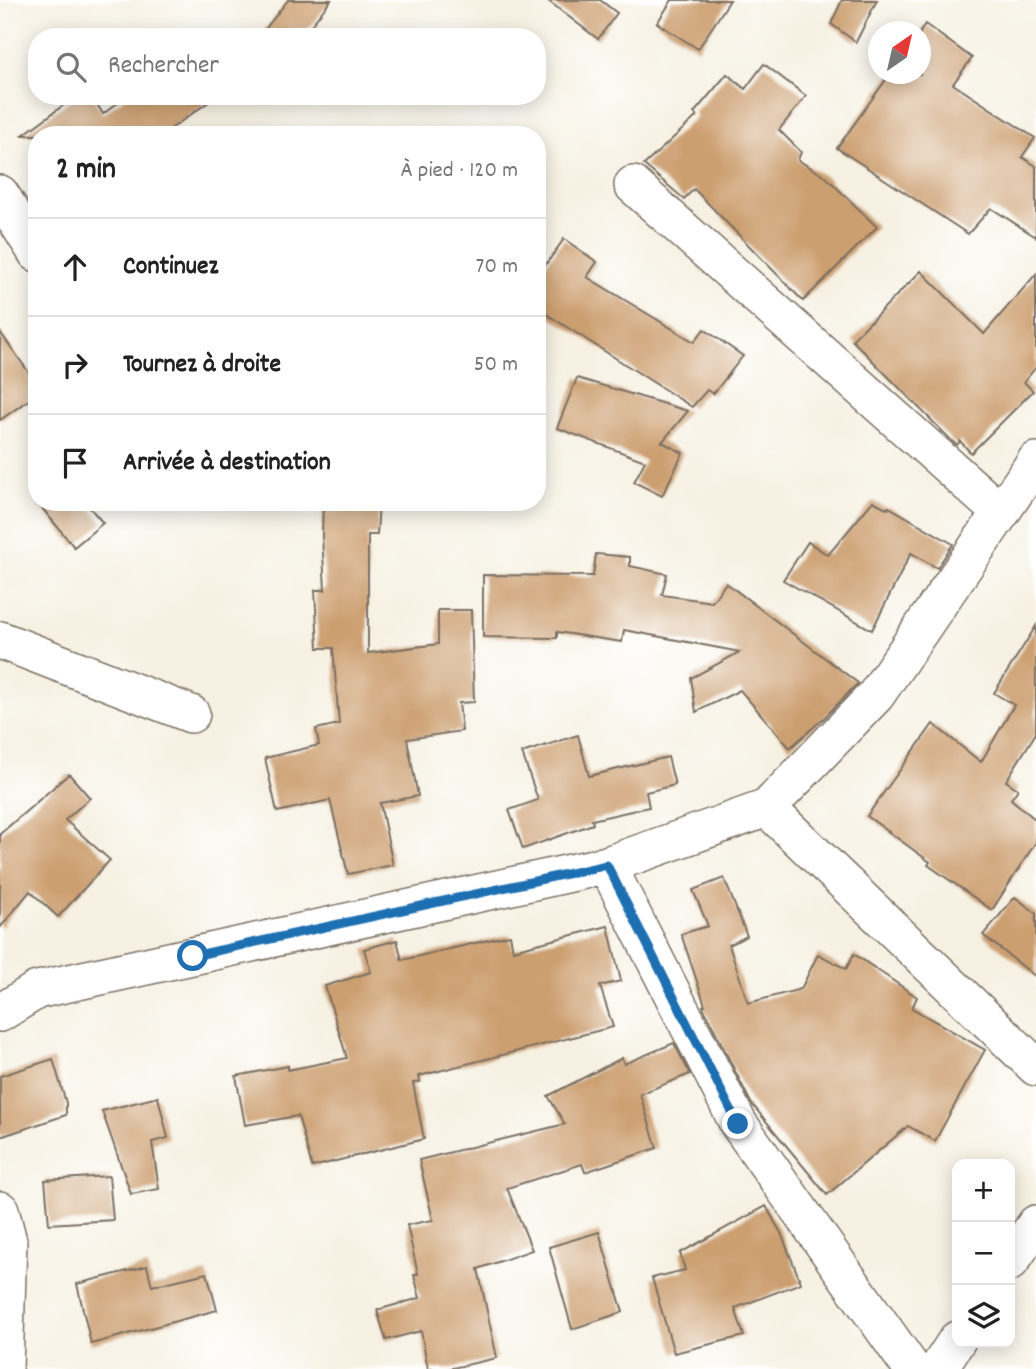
<!DOCTYPE html>
<html lang="fr">
<head>
<meta charset="utf-8">
<style>
	body { margin:0; font-family:Dekko,sans-serif; background:#f6f6f6; color:#222 }
	.controls { position:absolute; right:21px; bottom:21px; display:grid; overflow:hidden; border-radius:14px; box-shadow:0 4px 18px #0003 }
	.controls button { width:63px; height:63px; display:grid; place-items:center; padding:0; border:0; border-bottom:2px solid #e0e0e0; background:#fff; color:#222; font:35px sans-serif }
	.compass { position:absolute; left:868px; top:21px; width:63px; height:63px; border-radius:50%; background:#fff; box-shadow:0 4px 18px #0003; rotate:34deg }
	.stop { position:absolute; width:21px; height:21px; margin:-16px; border:5px solid #1f6fb2; border-radius:50%; background:#fff }
	.stop.end { background:#1f6fb2; border-color:#fff; box-shadow:0 2px 7px #0008 }
	.list { margin:0; padding:0; list-style:none }
	h2 { display:flex; justify-content:space-between; align-items:center; height:91px; margin:0; padding:0 28px; font-size:30px }
	h2 small { font-size:23px; font-weight:400; color:#767676 }
	.list li { display:grid; grid-template-columns:46px 1fr auto; gap:21px; align-items:center; box-sizing:border-box; height:98px; padding:0 28px; border-top:2px solid #e0e0e0 }
	.list b { display:block; font-size:26px; white-space:nowrap }
	.list em { font-size:23px; font-style:normal; color:#767676 }
	.icon { flex:none; width:38px; height:38px; fill:none; stroke:currentColor; stroke-width:2; stroke-linecap:round; stroke-linejoin:round }
	.map { position:relative; flex:none; width:1036px; height:1369px; overflow:hidden }
	.search { position:absolute; background:#fff; box-shadow:0 4px 18px #0003; left:28px; top:28px; width:518px; height:77px; display:flex; align-items:center; gap:18px; box-sizing:border-box; padding:0 24px; border-radius:28px; color:#767676; font-size:26px }
	.panel { position:absolute; background:#fff; box-shadow:0 4px 18px #0003; left:28px; top:126px; width:518px; height:385px; border-radius:28px }
	.map>svg:first-child { display:block }
	.building { fill:#cc9f6f }
	.lines { fill:none; stroke-linecap:round; stroke-linejoin:round }
	.street-casing { stroke:#7c7063; stroke-width:40 }
	.street { stroke:#fff; stroke-width:37 }
	.route { stroke:#1f6fb2; stroke-width:9 }
</style>
</head>
<body>
<div class="map">
<svg width="1036" height="1369" viewBox="0 0 1036 1369">
	<rect width="100%" height="100%" fill="#fff"/>
	<filter id="ink" filterUnits="userSpaceOnUse"><feTurbulence type="fractalNoise" baseFrequency=".0143" numOctaves="2"/><feDisplacementMap in="SourceGraphic" scale="14" xChannelSelector="R" yChannelSelector="G"/><feConvolveMatrix kernelMatrix="1 2 1 2 8 2 1 2 1" color-interpolation-filters="sRGB"/></filter>
	<filter id="wash" filterUnits="userSpaceOnUse"><feTurbulence type="fractalNoise" baseFrequency=".00686" numOctaves="4" result="noise"/><feDisplacementMap in="SourceGraphic" scale="28" xChannelSelector="R" yChannelSelector="G"/><feGaussianBlur stdDeviation="1.57" result="paint"/><feColorMatrix in="noise" values="0 0 0 0 0 0 0 0 0 0 0 0 0 0 0 0 0 1.4 0 .05"/><feComposite in="paint" operator="in"/></filter>
	<g filter="url(#wash)">
		<rect width="100%" height="100%" fill="#f6f1e2"/>
		<g id="blocks">
			<g class="building">
				<polygon points="288,0 331,0 302,37 259,37"/>
				<polygon points="547,0 600,0 617,13 598,39"/>
				<polygon points="672,0 730,0 698,49 657,23"/>
				<polygon points="842,0 877,0 856,42 831,24"/>
				<polygon points="925,24 972,58 953,84 1035,138 1022,157 1036,166 1036,237 991,208 968,234 837,148 890,74 920,74 920,32"/>
				<polygon points="764,64 806,96 779,130 801,152 798,160 826,177 877,227 803,301 694,189 684,199 644,165 697,116 694,113 727,74 745,89"/>
				<polygon points="76,96 92,96 103,114 127,96 217,96 162,135 23,135"/>
				<polygon points="564,239 597,262 587,277 694,342 704,329 743,356 713,394 707,390 692,407 537,308 537,277"/>
				<polygon points="921,271 984,334 1036,274 1036,367 1024,382 1033,391 971,453 960,441 957,445 953,442 852,340"/>
				<polygon points="0,332 37,384 37,394 0,420"/>
				<polygon points="577,378 688,411 662,442 683,453 662,496 634,482 645,461 557,428"/>
				<polygon points="873,501 888,509 889,507 953,544 937,568 911,553 872,630 783,580 808,542 828,555"/>
				<polygon points="37,502 85,502 103,523 74,547"/>
				<polygon points="323,502 379,502 377,535 368,535 368,653 438,644 438,610 471,610 474,702 459,703 462,731 407,739 418,796 380,803 393,865 348,874 330,800 277,812 265,758 319,745 316,729 339,724 333,648 318,648 315,590 325,590 322,535"/>
				<polygon points="596,554 630,557 630,566 667,574 662,595 712,602 726,583 858,683 824,718 790,748 740,690 696,712 691,678 740,652 624,630 622,642 557,632 557,638 483,637 483,575 593,576"/>
				<polygon points="1036,626 1036,733 1006,781 1018,789 1011,799 1036,820 1036,842 992,910 928,865 930,862 867,816 933,724 981,762 1014,705 994,693"/>
				<polygon points="578,735 589,776 668,757 675,785 646,792 649,807 592,820 593,824 523,849 509,810 538,800 522,753"/>
				<polygon points="69,774 90,798 65,820 110,860 58,917 30,891 0,928 0,834"/>
				<polygon points="724,878 747,936 729,945 748,1003 801,989 818,954 846,969 854,954 917,997 912,1008 985,1050 935,1141 908,1126 827,1195 751,1103 705,1011 703,1006 705,1005 681,934 708,926 693,890"/>
				<polygon points="1015,897 1036,913 1036,977 983,935"/>
				<polygon points="608,926 621,981 600,986 613,1027 419,1076 420,1082 413,1083 424,1139 312,1167 298,1116 245,1125 236,1076 288,1066 288,1070 347,1058 325,986 371,972 364,949 397,940 402,960 510,935 513,950"/>
				<polygon points="674,1043 690,1074 640,1094 657,1148 585,1172 582,1164 507,1188 532,1250 478,1269 497,1358 448,1369 428,1369 421,1331 386,1340 377,1310 420,1298 414,1275 418,1274 407,1225 433,1220 419,1160 565,1124 548,1096 622,1058 624,1064"/>
				<polygon points="53,1059 66,1103 66,1115 0,1137 0,1076"/>
				<polygon points="158,1097 168,1138 152,1142 159,1189 131,1194 102,1111"/>
				<polygon points="109,1176 113,1220 49,1224 45,1180"/>
				<polygon points="766,1206 781,1233 801,1283 735,1308 744,1336 674,1353 652,1278 685,1270 680,1253"/>
				<polygon points="599,1232 623,1312 572,1329 549,1247"/>
				<polygon points="147,1266 152,1286 207,1273 217,1310 91,1344 77,1284"/>
			</g>
		</g>
	</g>
	<g filter="url(#ink)">
		<use href="#blocks" fill-opacity="0" stroke="#7c7063" stroke-width="2"/>
		<g class="lines">
			<defs>
				<g id="street">
					<polyline points="633,185 1001,513"/>
					<polyline points="0,194 37,253"/>
					<polyline points="0,640 191,714"/>
					<polyline points="767,808 1036,1067"/>
					<polyline points="607,865 738,1123 912,1369"/>
					<polyline points="0,1013 37,990 607,865 767,808 876,695 1036,461"/>
					<polyline points="0,1210 8,1241 4,1369"/>
					<polyline points="1010,1262 1036,1224"/>
					<polyline points="938,1369 957,1340"/>
				</g>
			</defs>
			<use href="#street" class="street-casing"/>
			<use href="#street" class="street"/>
		</g>
	</g>
	<g class="lines" filter="url(#ink)">
		<polyline class="route" points="193,956 607,865 738,1124"/>
	</g>
</svg>
<div class="controls">
<button>+</button>
<button>−</button>
<button><svg class="icon" aria-label="layers" viewBox="0 0 24 24"><path d="M12 4l9 5-9 5-9-5zM3 14l9 5 9-5"/></svg></button>
</div>
<svg class="compass" viewBox="-18 -18 36 36"><path d="M0-13l5 13h-10z" fill="#e53935"/><path d="M0 13l5-13h-10z" fill="#767676"/></svg>
<div class="stop" style="left:193px;top:956px"></div>
<div class="stop end" style="left:738px;top:1124px"></div>
<div class="search"><svg class="icon" aria-label="search" viewBox="0 0 24 24"><circle cx="10" cy="10" r="6"/><path d="M15 15l6 6"/></svg>Rechercher</div>
<section class="panel">
<h2>2 min<small>À pied · 120 m</small></h2>
<ul class="list">
<li><svg class="icon" aria-label="ahead" viewBox="0 0 24 24"><path d="M12 20V5M6 11l6-6 6 6"/></svg><div><b>Continuez</b></div><em>70 m</em></li>
<li><svg class="icon" aria-label="right" viewBox="0 0 24 24"><path d="M7 20v-9h11M14 6l5 5-5 5"/></svg><div><b>Tournez à droite</b></div><em>50 m</em></li>
<li><svg class="icon" aria-label="arrive" viewBox="0 0 24 24"><path d="M6 21V4h12l-3 4 3 4H6"/></svg><div><b>Arrivée à destination</b></div></li>
</ul>
</section>
</div>
</body>
</html>
